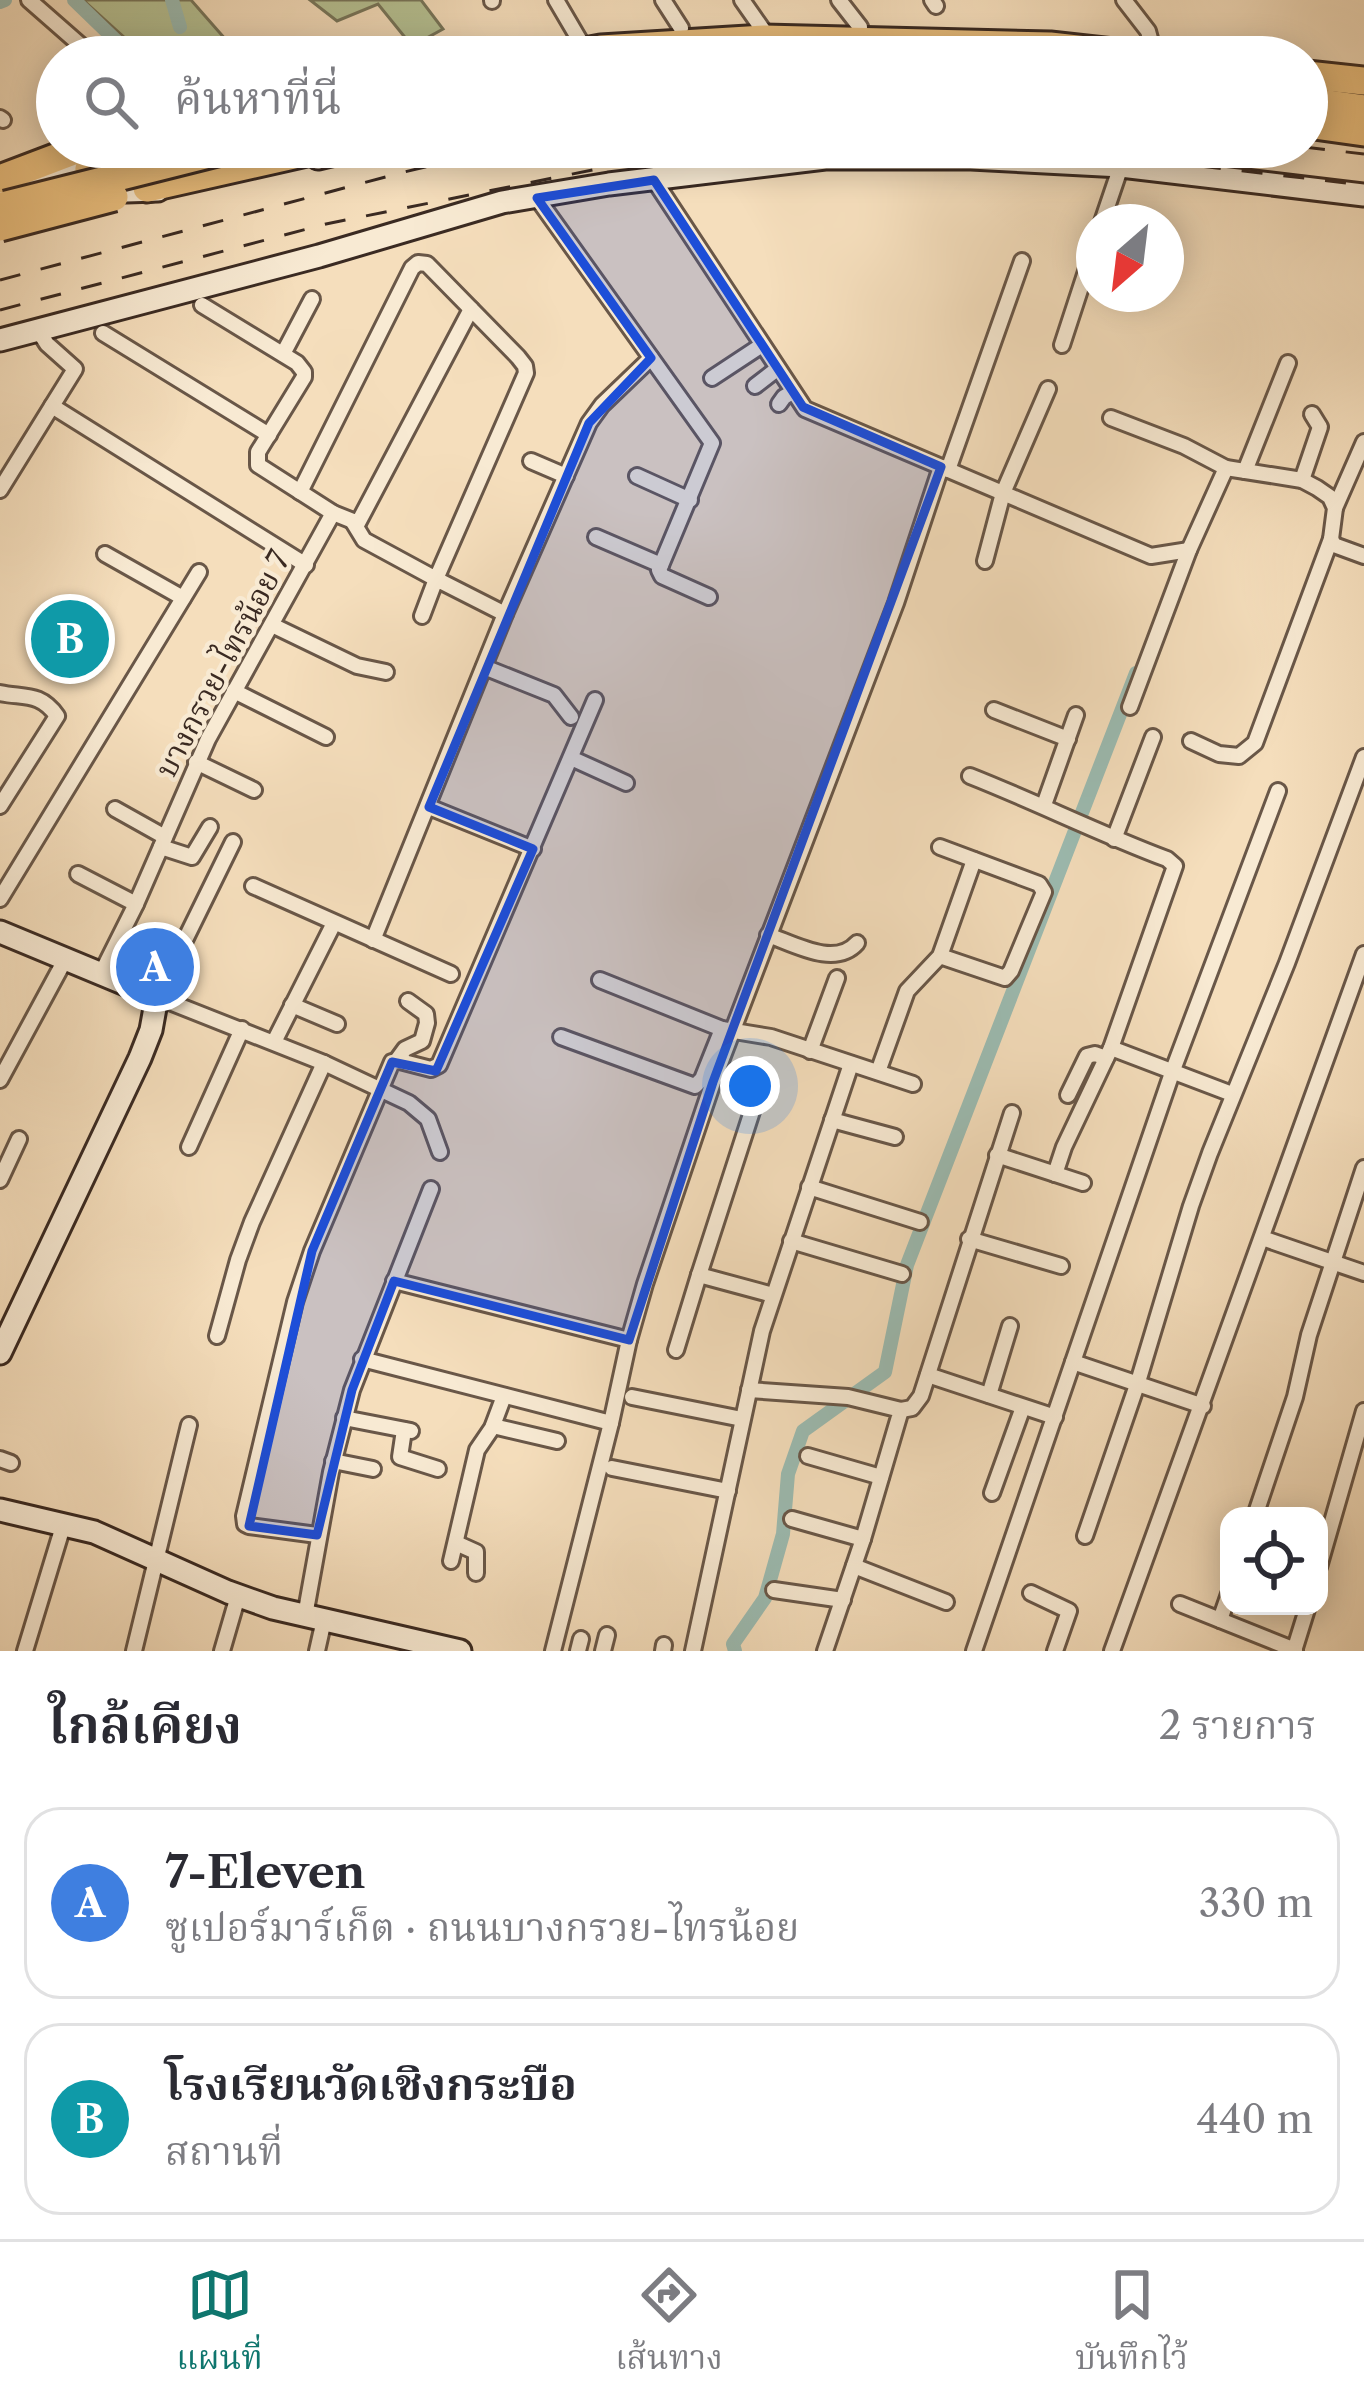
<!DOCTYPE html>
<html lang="th">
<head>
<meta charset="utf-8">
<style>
	body { margin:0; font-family:"Libre Caslon Text","Noto Serif Thai",serif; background:#f7f7f7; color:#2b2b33 }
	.controls { position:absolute; right:36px; bottom:36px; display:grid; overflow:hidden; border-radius:24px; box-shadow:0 6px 30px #0003 }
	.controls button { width:108px; height:108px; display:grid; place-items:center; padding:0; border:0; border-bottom:3px solid #e1e1e2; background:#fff; color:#2b2b33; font:60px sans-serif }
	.compass { position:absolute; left:1076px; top:204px; width:108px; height:108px; border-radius:50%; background:#fff; box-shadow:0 6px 30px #0003; rotate:208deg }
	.you { position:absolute; left:750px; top:1086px; width:42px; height:42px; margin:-30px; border:9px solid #fff; border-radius:50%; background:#1a73e8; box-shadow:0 0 0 18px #1a73e833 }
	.badge { display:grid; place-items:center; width:78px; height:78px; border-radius:50%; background:#0f766e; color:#fff; font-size:39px; font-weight:700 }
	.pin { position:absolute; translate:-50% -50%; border:6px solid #fff; box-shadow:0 3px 12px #0006 }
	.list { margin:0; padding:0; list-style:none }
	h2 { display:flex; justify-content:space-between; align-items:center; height:156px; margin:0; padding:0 48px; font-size:51px }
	h2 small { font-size:39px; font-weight:400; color:#7c7c81 }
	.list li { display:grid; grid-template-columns:78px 1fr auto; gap:36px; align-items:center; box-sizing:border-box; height:192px; margin:0 24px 24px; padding:0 24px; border:3px solid #e1e1e2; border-radius:36px }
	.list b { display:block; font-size:45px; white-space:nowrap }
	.list p { margin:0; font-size:39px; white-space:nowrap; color:#7c7c81 }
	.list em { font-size:39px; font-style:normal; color:#7c7c81 }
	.icon { flex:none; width:66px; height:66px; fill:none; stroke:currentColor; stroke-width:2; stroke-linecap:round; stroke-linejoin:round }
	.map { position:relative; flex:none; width:1364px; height:1651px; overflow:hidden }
	.search { position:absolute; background:#fff; box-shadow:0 6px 30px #0003; left:36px; right:36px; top:36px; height:132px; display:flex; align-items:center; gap:30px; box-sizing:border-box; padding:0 42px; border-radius:66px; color:#7c7c81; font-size:45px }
	.sheet { height:588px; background:#fff }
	nav { display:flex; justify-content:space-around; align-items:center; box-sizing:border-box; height:168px; border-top:3px solid #e1e1e2; background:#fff; font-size:33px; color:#7c7c81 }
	nav a { display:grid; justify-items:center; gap:6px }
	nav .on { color:#0f766e }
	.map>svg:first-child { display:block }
	.green { fill:#b6c294; stroke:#78765b; stroke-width:3 }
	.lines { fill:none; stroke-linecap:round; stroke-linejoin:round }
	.canal { stroke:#9cbcb2; stroke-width:14 }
	.street-casing { stroke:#695748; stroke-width:20 }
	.secondary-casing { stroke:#3a2a22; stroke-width:27 }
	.highway-casing { stroke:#3a2a22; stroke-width:33 }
	.street { stroke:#f8ead3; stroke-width:14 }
	.secondary { stroke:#f8ead3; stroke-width:21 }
	.highway { stroke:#eabf7e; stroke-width:27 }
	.rail { stroke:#3a2a22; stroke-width:3; stroke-dasharray:21 21; stroke-linecap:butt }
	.highway-bridge-casing { stroke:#3a2a22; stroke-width:33; stroke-linecap:butt }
	.highway-bridge { stroke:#eabf7e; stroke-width:27 }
	.marked { fill:#1d4ed8; fill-opacity:0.2; stroke:#1d4ed8; stroke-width:9; stroke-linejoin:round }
	.labels { text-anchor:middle; stroke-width:9; stroke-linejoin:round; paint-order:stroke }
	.street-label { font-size:30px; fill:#3a2a22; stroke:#f8ead3 }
</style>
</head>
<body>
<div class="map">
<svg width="1364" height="1651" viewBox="0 0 1364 1651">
	<rect width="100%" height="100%" fill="#f5debc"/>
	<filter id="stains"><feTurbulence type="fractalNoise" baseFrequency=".00167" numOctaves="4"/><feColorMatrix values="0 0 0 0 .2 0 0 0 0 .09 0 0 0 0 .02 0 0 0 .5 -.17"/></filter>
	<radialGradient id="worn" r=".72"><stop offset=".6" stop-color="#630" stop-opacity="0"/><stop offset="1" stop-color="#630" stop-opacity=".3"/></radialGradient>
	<g class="green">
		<polygon points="83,0 191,0 241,57 146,57"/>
		<polygon points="310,0 421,0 443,29 412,46 378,4 337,21"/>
	</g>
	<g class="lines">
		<g class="canal">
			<polyline points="74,0 133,57"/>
			<polyline points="172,0 180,27"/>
			<polyline points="0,2 5,0"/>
			<polyline points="735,1651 733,1644 765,1598 783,1534 788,1474 803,1431 885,1372 907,1265 1136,673"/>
		</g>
		<defs>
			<g id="street">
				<polyline points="29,0 94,57"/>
				<polyline points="492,0 492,1"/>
				<polyline points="556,0 583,46"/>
				<polyline points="663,0 681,28"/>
				<polyline points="742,0 763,30"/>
				<polyline points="839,0 860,27"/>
				<polyline points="932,0 936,6"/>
				<polyline points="1124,0 1148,31 1155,57"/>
				<polyline points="0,118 3,120"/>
				<polyline points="654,180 805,409 1151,556 1189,550"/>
				<polyline points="537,198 712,443 659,570 662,576 709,597"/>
				<polyline points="1102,222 1121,166"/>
				<polyline points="202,305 297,363 304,372 304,377 258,452 258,465 333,513 358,523 471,309"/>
				<polyline points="38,330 47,344 75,369 52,406"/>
				<polyline points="103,333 269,435"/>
				<polyline points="1062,345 1094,247"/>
				<polyline points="283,354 312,299"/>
				<polyline points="712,378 762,345"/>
				<polyline points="755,386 777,369"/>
				<polyline points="779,404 784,397 793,392"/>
				<polyline points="1111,418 1184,446 1226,468 1302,480 1317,488 1330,497 1335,508 1331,539 1255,743 1239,756 1219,754 1191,741"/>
				<polyline points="531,461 566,476"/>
				<polyline points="948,470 1022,261"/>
				<polyline points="1245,471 1288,363"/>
				<polyline points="637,476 690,500"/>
				<polyline points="1302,480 1320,427 1312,414"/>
				<polyline points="0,490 52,406 306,565"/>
				<polyline points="300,492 412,268 418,263 427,264 518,357 525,366 526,373 436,579 364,540 353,522"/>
				<polyline points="1335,508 1364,442"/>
				<polyline points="596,537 661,565"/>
				<polyline points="1331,539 1334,545 1364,556"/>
				<polyline points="105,554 183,598"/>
				<polyline points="985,561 1003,493 1048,389"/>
				<polyline points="422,616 436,579 505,614"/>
				<polyline points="272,625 357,666 386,672"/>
				<polyline points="484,667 554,695 571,717"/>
				<polyline points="234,691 326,737"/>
				<path d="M0 693C24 698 40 692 57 716L0 806"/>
				<polyline points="1130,707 1189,550 1226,468"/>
				<polyline points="994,710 1068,739"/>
				<polyline points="571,758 626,783"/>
				<polyline points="196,762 254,790"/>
				<path d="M970 776C1036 802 1100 834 1167 859L1175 866 1111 1048 1064 1147 1055 1174"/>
				<polyline points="1044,805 1076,715"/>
				<polyline points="429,807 533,849"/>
				<polyline points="115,809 165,837"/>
				<polyline points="1114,839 1153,737"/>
				<polyline points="233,842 157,997 324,1063 409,1103 428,1119 440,1152"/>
				<polyline points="161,847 192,857 210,827"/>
				<polyline points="940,847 1039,884 1044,892 1011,971 1005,978 940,956"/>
				<polyline points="78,874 136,904"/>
				<polyline points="253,886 451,974"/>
				<polyline points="0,899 199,572"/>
				<path d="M768 935C794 944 835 968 857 943"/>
				<polyline points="373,940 505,614 589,423 602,405 651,358"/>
				<polyline points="102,972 136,904 208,739 333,513"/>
				<polyline points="600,980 722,1029 771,1037 913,1084"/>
				<polyline points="292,1005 337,1024"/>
				<polyline points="561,1037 695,1086 702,1079 722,1029"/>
				<polyline points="274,1042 334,923"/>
				<polyline points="1111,1048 1232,1094"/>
				<polyline points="810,1051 837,978"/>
				<polyline points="397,1060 405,1049 422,1041 427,1023 426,1014 408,1001"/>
				<polyline points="878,1072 907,991 940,956 974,860"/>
				<polyline points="0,1080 66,958"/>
				<polyline points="1068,1095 1087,1056 1095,1054 1106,1058"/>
				<polyline points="755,1102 699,1275 773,1295"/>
				<polyline points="832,1120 895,1137"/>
				<polyline points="189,1147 242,1029"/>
				<polyline points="997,1155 1083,1183"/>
				<polyline points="0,1180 19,1139"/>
				<polyline points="809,1187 920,1222"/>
				<polyline points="1262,1238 1364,1273"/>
				<polyline points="969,1239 1061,1266"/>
				<polyline points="791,1241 902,1274"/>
				<polyline points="394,1281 629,1340"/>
				<polyline points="217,1336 238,1260 252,1222 324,1063"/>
				<polyline points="676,1350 699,1275"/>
				<polyline points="362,1359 611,1423"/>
				<polyline points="1073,1362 1203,1406"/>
				<polyline points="928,1375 1055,1417"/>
				<polyline points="749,1390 848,1397 901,1410 863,1539 825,1651"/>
				<polyline points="989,1395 1010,1326"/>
				<polyline points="632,1397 742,1419"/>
				<polyline points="901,1410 912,1408 921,1396 1012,1113"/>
				<polyline points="344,1418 411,1431"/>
				<polyline points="493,1426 557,1441"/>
				<polyline points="404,1430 400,1457 438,1469"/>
				<polyline points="808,1456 881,1477"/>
				<polyline points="0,1459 11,1463"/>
				<polyline points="333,1461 373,1469"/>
				<polyline points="612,1468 728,1491"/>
				<polyline points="992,1493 1023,1407"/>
				<polyline points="1255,1516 1295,1397 1309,1335 1364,1168"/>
				<polyline points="792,1519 863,1539"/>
				<polyline points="317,1535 249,1526 245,1524 244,1516 295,1302 312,1251 392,1062 400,1061 431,1069 439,1065 595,700"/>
				<polyline points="1085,1536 1138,1382 1191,1206 1210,1153 1287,963 1364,757"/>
				<polyline points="456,1543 476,1552 476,1573"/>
				<polyline points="451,1561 477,1450 492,1428 504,1396"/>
				<polyline points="854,1566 946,1602"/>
				<polyline points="1319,1567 1364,1411"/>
				<polyline points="774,1590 843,1600"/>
				<polyline points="1031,1593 1069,1611 1055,1651"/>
				<polyline points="1180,1604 1295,1650"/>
				<polyline points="305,1616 331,1472 352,1390 431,1189"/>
				<polyline points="1220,1620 1229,1594"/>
				<polyline points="25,1651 64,1523"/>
				<polyline points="134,1651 189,1425"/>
				<polyline points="222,1651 238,1596"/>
				<polyline points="317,1651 324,1620"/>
				<polyline points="553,1651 611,1423 629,1340 645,1284 713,1082 896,603 941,467"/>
				<polyline points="578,1651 581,1639"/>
				<polyline points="603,1651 607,1635"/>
				<polyline points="663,1651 664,1645"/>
				<polyline points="693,1651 762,1331 851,1064"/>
				<polyline points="974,1651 1173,1070 1278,791"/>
				<polyline points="1112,1651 1364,954"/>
				<polyline points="1294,1651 1308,1606"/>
			</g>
			<g id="secondary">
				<polyline points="758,57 776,57"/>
				<polyline points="318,158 364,147"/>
				<polyline points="0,192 89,169 126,191 158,190"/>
				<polyline points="0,340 319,256 502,202 609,184 825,158 971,158 1121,166 1364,195"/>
				<polyline points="0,932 157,997 151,1030 140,1058 0,1353"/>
				<polyline points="0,1510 94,1532 228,1592 273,1608 460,1651"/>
			</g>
			<g id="highway">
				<polyline points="372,57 433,54 519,57"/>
				<polyline points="558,57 601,49 764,39 1050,46 1149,57"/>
				<polyline points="1307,75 1364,81"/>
				<polyline points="1307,101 1364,109"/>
				<polyline points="1307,124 1364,132"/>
				<polyline points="89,169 162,147"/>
				<polyline points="0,179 84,147"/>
				<polyline points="147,188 329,147"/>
			</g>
		</defs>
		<use href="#street" class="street-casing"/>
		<use href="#secondary" class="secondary-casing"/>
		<use href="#highway" class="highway-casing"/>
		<use href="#street" class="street"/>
		<use href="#secondary" class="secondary"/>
		<use href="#highway" class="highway"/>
		<g class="rail">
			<polyline points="1304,147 1364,154"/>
			<polyline points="0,280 404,172 511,147"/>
			<polyline points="0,310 326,224 607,167 807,153 966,150 1114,156 1364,185"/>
		</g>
		<defs>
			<g id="highway-bridge">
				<polyline points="6,205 237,147"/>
				<polyline points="0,227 114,197"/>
			</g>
		</defs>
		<use href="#highway-bridge" class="highway-bridge-casing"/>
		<use href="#highway-bridge" class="highway-bridge"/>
	</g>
	<path class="marked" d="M654 180 803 407 941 467 713 1082 629 1340 394 1281 352 1390 317 1535 249 1526 312 1251 392 1062 436 1071 533 849 429 807 589 423 651 358 537 198Z"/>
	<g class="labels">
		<g class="street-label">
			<text transform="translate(223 664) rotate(-62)" y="10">บางกรวย-ไทรน้อย 7</text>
		</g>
	</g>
	<rect width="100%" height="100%" filter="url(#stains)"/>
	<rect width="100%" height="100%" fill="url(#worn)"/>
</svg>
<div class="controls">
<button><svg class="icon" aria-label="locate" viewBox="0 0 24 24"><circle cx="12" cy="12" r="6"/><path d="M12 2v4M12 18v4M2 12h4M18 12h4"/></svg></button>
</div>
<svg class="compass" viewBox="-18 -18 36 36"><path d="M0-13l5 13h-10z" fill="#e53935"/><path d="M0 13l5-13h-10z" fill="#7c7c81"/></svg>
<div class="you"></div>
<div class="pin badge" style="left:155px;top:967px;background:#3f7fe0">A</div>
<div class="pin badge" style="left:70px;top:639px;background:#0f9aa8">B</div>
<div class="search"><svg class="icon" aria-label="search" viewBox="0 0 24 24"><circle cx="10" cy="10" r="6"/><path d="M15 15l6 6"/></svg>ค้นหาที่นี่</div>
</div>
<section class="sheet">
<h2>ใกล้เคียง<small>2 รายการ</small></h2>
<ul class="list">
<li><span class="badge" style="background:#3f7fe0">A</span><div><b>7-Eleven</b><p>ซูเปอร์มาร์เก็ต · ถนนบางกรวย-ไทรน้อย</p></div><em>330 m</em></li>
<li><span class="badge" style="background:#0f9aa8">B</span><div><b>โรงเรียนวัดเชิงกระบือ</b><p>สถานที่</p></div><em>440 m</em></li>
</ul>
</section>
<nav>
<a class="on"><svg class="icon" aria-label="map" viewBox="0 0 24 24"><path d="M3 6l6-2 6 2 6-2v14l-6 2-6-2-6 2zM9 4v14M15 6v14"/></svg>แผนที่</a>
<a><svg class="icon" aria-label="directions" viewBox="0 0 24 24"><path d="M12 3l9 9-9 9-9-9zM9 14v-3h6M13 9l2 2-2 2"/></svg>เส้นทาง</a>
<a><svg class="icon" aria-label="saved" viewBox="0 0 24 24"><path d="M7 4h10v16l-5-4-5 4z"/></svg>บันทึกไว้</a>
</nav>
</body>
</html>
